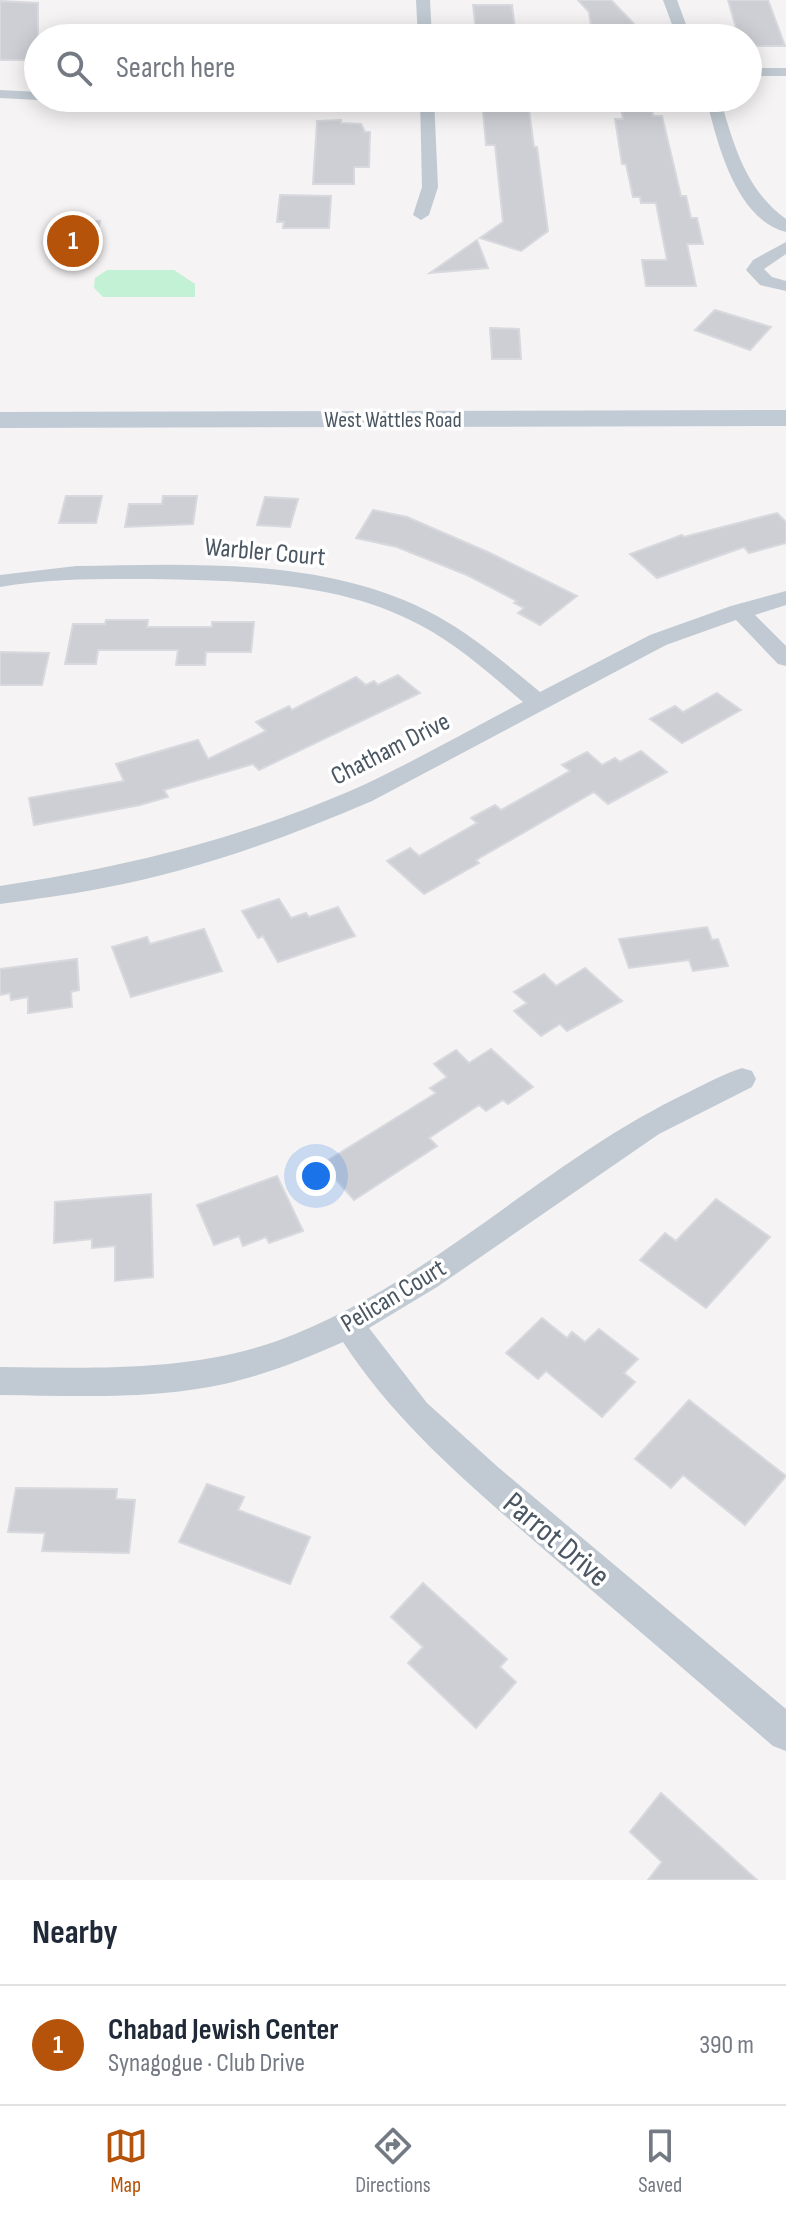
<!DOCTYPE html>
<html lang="en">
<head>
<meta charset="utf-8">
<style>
	body { margin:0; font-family:"Sofia Sans Condensed",sans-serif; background:#f6f6f7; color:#1f2937 }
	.you { position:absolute; left:316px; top:1176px; width:28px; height:28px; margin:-20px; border:6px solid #fff; border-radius:50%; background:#1a73e8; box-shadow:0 0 0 12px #1a73e833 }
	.badge { display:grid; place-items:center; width:52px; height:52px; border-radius:50%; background:#b45309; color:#fff; font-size:26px; font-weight:700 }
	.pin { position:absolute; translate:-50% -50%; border:4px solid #fff; box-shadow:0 2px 8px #0006 }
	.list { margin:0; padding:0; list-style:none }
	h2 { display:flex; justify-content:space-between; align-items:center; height:104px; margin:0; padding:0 32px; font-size:34px }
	h2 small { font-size:26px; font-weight:400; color:#747a83 }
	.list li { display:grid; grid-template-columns:52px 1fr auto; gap:24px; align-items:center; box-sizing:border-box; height:120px; padding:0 32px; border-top:2px solid #e0e1e3 }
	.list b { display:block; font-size:30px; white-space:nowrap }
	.list p { margin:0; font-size:26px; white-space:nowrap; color:#747a83 }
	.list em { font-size:26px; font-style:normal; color:#747a83 }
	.icon { flex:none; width:44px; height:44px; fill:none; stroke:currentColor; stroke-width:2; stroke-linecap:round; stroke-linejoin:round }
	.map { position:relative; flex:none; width:786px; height:1880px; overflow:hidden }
	.search { position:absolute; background:#fff; box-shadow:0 4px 20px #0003; left:24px; right:24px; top:24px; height:88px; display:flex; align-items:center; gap:20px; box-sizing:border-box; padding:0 28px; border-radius:44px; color:#747a83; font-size:30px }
	.sheet { height:224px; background:#fff }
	nav { display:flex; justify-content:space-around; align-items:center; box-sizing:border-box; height:112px; border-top:2px solid #e0e1e3; background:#fff; font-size:22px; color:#747a83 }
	nav a { display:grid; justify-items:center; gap:4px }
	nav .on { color:#b45309 }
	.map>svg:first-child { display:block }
	.green { fill:#c3f1d5 }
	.building { fill:#cdcfd5; stroke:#d7d9de; stroke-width:2 }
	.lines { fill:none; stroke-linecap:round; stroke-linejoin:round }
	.street { fill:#c1cad2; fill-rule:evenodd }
	.secondary { fill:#c1cbd6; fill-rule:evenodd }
	.labels { text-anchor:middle; stroke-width:7; stroke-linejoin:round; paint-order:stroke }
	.far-street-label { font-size:22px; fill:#4a5661; stroke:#fff }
	.street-label { font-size:26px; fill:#4a5661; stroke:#fff }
	.near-street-label { font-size:32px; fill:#4a5661; stroke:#fff }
</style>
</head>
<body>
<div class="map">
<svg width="786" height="1880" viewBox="0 0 786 1880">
	<rect width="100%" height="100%" fill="#f5f3f3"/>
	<polygon class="green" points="107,270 174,270 195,284 195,297 103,297 94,288 95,278"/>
	<g class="building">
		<polygon points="578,0 611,0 638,28 624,28 626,38 593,38 589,12"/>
		<polygon points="728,0 768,0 785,46 748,46 748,38 739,38"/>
		<polygon points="0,1 38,3 38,60 0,60"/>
		<polygon points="473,5 512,5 516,38 477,38"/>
		<polygon points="619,98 650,98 653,116 662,116 681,196 686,196 691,218 697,218 703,244 687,244 696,286 646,286 642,260 667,260 656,203 641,203 640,197 633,197 626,164 622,164 615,119 623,119"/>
		<polygon points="482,100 510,100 511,104 524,104 525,110 529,110 534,147 537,147 548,231 521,251 480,238 503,222 495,145 486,145"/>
		<polygon points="341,120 341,123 361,124 365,132 370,132 369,167 354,167 354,184 313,184 317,121"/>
		<polygon points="280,195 331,196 329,228 283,228 284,222 277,222"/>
		<polygon points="64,221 100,221 91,261 53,261"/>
		<polygon points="477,240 488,268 430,273"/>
		<polygon points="715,310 771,327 750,350 695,330"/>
		<polygon points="490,328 519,329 521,359 492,359"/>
		<polygon points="66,496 102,496 96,523 59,523"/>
		<polygon points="163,496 197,496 193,524 125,527 129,504 162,504"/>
		<polygon points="265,497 298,499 290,527 257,525"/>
		<polygon points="373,510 407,517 490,553 577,596 540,625 518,613 524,608 514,603 517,601 467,575 397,547 356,538"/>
		<polygon points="777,513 786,522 786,543 749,553 744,547 657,578 630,554 682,535 684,537"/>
		<polygon points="106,620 148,620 147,627 212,627 212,622 254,622 251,652 206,652 205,665 176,665 178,650 98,650 96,664 65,664 73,624 105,624"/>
		<polygon points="0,652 49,653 42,685 0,685"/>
		<polygon points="398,675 420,693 259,770 253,764 164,790 168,797 140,805 34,825 29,798 124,781 116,764 198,740 208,759 266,731 256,722 289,706 292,710 356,677 366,685 374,681 378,685"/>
		<polygon points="717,693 741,710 682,743 650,719 675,706 683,712"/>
		<polygon points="641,751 667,772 608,804 594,792 476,860 479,863 424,894 387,861 410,848 419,856 477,823 471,818 495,805 501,810 570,771 562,765 587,752 602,765 615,758 620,762"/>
		<polygon points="279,899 291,918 306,913 309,917 338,907 355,936 278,962 263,936 258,938 242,911"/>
		<polygon points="707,927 712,940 718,939 728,966 693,971 689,960 629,968 619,939"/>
		<polygon points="204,929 222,971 131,997 112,947 147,937 150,944"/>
		<polygon points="77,959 79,990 71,992 72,1007 28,1013 28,997 11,1000 10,993 0,995 0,969"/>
		<polygon points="585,968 622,1001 567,1031 560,1024 541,1036 514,1011 527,1003 514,992 544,974 556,986"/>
		<polygon points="491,1049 533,1087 508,1104 503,1100 486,1111 479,1105 429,1138 437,1146 354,1200 322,1164 436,1093 430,1088 447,1077 434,1064 456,1050 469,1063"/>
		<polygon points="277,1176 303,1231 269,1243 266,1237 243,1246 239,1236 214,1245 197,1205"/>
		<polygon points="151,1194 153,1277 115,1281 115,1246 92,1248 92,1239 54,1243 55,1202"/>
		<polygon points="716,1199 770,1237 706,1308 640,1260 665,1233 676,1241"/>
		<polygon points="542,1318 567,1338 572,1332 585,1342 599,1329 638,1359 624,1373 635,1382 602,1417 546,1371 538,1379 506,1353"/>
		<polygon points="689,1400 786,1476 745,1525 683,1475 671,1488 635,1459"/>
		<polygon points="207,1484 244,1497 238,1510 310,1537 290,1584 179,1542"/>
		<polygon points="16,1488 117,1489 116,1499 135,1500 129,1553 42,1551 45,1533 8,1532"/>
		<polygon points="423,1583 507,1659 500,1667 516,1682 476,1728 408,1663 423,1647 391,1617"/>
		<polygon points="661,1793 757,1880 648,1880 662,1862 630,1832"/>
	</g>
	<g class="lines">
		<g class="street">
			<polygon points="416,0 430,0 432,38 418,38"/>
			<polygon points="663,0 677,0 691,38 677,38"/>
			<rect x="748" y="68" width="38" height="8"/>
			<polygon points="0,90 38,92 38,98 44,98 38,100 0,98"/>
			<polygon points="420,98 434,98 438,187 429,215 421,220 413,215 422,187"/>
			<path d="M706 98H720C734 145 745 189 786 219V232C735 219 717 141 706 98Z"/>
			<polygon points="786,242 786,254 764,269 772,277 786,281 786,291 760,285 746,270 753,260"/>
			<path d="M76 566C193 564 330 557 437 616 475 637 507 665 540 692L650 635 731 606 786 591V605L755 615 786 646V666L778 664 736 620 666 645 372 801C286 838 195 871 103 888 69 895 34 899 0 904V886C125 867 233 841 350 791 409 765 466 731 523 702 490 674 458 645 420 625 338 581 243 581 152 579 101 579 51 578 0 587V575Z"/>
			<path d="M742 1068 752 1071 756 1079 752 1087 659 1134 437 1287 369 1328 427 1403 499 1468 786 1709V1751L773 1746C701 1684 628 1621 555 1559 478 1492 399 1428 343 1342 313 1355 283 1368 251 1377 171 1401 83 1396 0 1395V1367C92 1368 189 1372 277 1341 429 1286 542 1162 687 1093 705 1084 723 1074 742 1068Z"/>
		</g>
		<polygon class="secondary" points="786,410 786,426 0,428 0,412"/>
	</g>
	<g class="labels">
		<g class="far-street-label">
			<text x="393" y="427">West Wattles Road</text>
		</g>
		<g class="street-label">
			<text transform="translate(265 551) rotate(5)" y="9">Warbler Court</text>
			<text transform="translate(390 748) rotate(-27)" y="9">Chatham Drive</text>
			<text transform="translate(393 1295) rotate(-31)" y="9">Pelican Court</text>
		</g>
		<g class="near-street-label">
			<text transform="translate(557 1539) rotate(40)" y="11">Parrot Drive</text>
		</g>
	</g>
</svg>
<div class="you"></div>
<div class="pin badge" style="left:73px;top:241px">1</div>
<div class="search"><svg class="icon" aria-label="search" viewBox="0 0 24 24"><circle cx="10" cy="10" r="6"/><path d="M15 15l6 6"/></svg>Search here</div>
</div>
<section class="sheet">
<h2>Nearby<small></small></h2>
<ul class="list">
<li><span class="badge">1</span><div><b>Chabad Jewish Center</b><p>Synagogue · Club Drive</p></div><em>390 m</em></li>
</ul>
</section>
<nav>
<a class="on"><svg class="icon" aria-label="map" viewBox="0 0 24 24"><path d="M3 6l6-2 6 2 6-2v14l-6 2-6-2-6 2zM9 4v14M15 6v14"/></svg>Map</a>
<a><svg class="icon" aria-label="directions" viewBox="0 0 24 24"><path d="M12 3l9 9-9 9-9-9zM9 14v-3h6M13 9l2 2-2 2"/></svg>Directions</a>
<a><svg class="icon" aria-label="saved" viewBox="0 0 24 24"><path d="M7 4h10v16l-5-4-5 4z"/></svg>Saved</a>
</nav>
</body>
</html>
